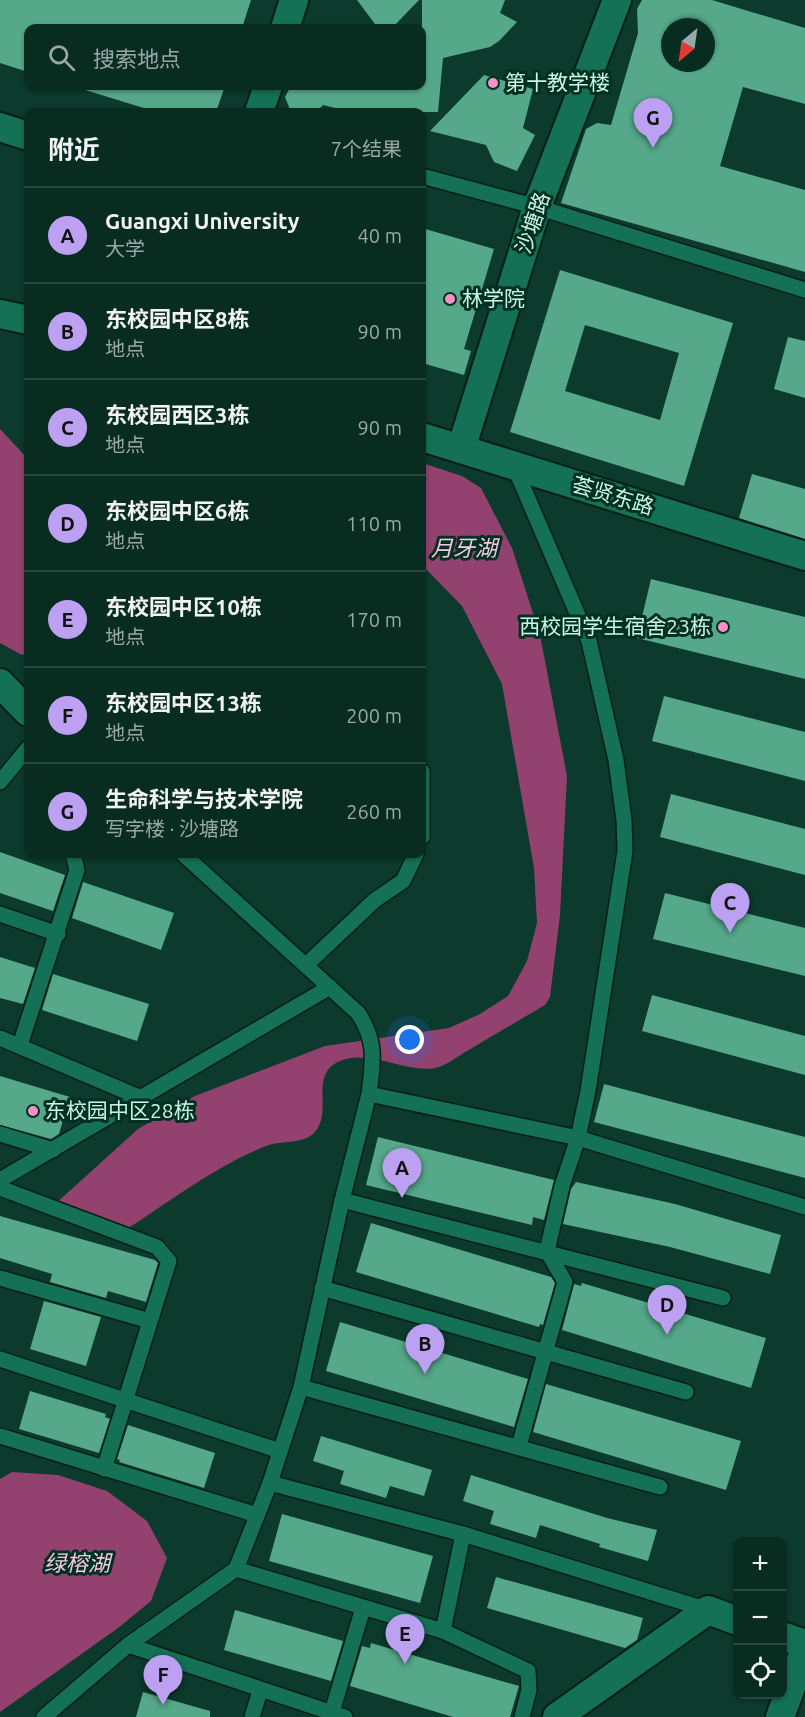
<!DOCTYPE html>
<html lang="zh">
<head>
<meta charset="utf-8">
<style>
	body { margin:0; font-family:Ubuntu,"Noto Sans SC",sans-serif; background:#17382e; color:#f1f3f6 }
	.controls { position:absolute; right:18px; bottom:18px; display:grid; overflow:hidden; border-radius:12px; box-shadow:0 2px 4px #0004 }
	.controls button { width:54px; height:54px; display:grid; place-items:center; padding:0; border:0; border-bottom:2px solid #29483f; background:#092c21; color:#f1f3f6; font:30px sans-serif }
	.compass { position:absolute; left:661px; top:18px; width:54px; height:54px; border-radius:50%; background:#092c21; box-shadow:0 2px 4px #0004; rotate:209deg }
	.you { position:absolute; left:410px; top:1040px; width:21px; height:21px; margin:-15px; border:4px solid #fff; border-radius:50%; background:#1a73e8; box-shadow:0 0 0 9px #1a73e833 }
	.badge { display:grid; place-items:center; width:39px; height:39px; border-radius:50%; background:#bca0f2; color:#111; font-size:20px; font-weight:700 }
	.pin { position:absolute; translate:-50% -50px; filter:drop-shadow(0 2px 3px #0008) }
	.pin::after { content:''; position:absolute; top:32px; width:21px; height:18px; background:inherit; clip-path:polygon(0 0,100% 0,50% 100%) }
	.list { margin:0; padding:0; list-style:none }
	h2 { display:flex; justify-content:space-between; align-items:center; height:78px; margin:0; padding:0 24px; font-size:26px }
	h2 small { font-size:20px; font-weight:400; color:#99a7a5 }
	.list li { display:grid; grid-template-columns:39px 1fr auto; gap:18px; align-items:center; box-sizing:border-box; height:96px; padding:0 24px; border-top:2px solid #29483f }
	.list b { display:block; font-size:22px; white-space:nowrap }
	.list p { margin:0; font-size:20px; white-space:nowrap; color:#99a7a5 }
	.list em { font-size:20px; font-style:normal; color:#99a7a5 }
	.icon { flex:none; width:33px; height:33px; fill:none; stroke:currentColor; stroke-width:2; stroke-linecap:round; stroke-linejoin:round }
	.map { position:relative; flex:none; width:805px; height:1717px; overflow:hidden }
	.search { position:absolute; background:#092c21; box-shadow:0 2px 4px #0004; left:24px; top:24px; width:402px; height:66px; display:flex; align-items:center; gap:15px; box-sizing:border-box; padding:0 21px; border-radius:12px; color:#99a7a5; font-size:22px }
	.panel { position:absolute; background:#092c21; box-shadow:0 2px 4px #0004; left:24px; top:108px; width:402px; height:750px; border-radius:12px }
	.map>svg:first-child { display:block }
	.water { fill:#934270 }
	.building { fill:#55a88a; fill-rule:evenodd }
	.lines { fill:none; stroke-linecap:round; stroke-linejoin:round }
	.lane-casing { stroke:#041f16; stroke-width:18 }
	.street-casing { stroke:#041f16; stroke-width:32 }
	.lane { stroke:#147156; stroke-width:15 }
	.street { stroke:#147156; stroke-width:28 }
	.poi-dot { fill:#f98fc8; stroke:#003022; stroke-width:2 }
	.labels { text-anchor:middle; stroke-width:6; stroke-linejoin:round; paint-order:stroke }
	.poi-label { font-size:21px; fill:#ccf4e3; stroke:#003022; text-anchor:start }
	.street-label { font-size:21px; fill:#ccf4e3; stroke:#003022 }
	.water-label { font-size:22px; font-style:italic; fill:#f7c8df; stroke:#003022 }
</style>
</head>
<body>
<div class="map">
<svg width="805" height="1717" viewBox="0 0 805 1717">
	<rect width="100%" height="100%" fill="#0c3a2c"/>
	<g class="water">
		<polygon points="0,429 28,459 28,653 22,655 0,643"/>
		<path d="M422 463 462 476 481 488 512 548 540 635 567 776 560 915 550 997 545 1005C519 1020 493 1036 467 1051 458 1056 448 1064 439 1067 410 1076 371 1048 340 1061 308 1074 334 1113 314 1133 301 1145 281 1140 266 1146 215 1166 168 1203 122 1232L53 1206 138 1129 195 1096 325 1046 449 1028 480 1014 508 996 527 961 537 923 534 868 502 684 462 606 422 565Z"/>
		<polygon points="12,1472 58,1475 107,1491 147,1521 167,1558 151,1601 118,1628 0,1712 0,1479"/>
	</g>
	<g class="building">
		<polygon points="0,0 251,0 242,28 28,28 28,72 0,63"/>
		<polygon points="357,0 419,0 392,28 378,28"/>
		<polygon points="422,0 505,0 500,13 517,22 499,41 490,47 443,58 438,112 352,112 323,105 316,112 291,112 285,97 291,86 422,86"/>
		<path d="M642 0H712L805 28V104L743 87 720 166 805 190V272L561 203 586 129 597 123 611 125 638 33 637 9ZM670 27H706V63H670Z"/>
		<polygon points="484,75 533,89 523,128 535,135 517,171 494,162 486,145 430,131"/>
		<polygon points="86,86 225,86 216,112 157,112 85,90"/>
		<polygon points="422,228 494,249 464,349 471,351 464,375 422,363"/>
		<path d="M560 270 733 323 684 486 510 432ZM585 325 679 353 660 420 565 391Z"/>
		<polygon points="788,337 805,341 805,398 774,389"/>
		<polygon points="752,474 805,489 805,539 739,518"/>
		<polygon points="651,579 805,617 805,679 637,638"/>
		<polygon points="664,696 805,732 805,781 652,741"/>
		<polygon points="671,794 805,829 805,875 660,837"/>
		<polygon points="0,852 65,875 53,911 0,893"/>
		<polygon points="83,882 174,913 161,950 72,918"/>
		<polygon points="665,893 805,928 805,976 653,939"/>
		<polygon points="0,957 35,968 23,1004 0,998"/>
		<polygon points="53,974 149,1004 137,1041 42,1010"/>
		<polygon points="652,995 805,1036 805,1075 642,1031"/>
		<polygon points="0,1076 70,1097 59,1134 51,1139 0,1125"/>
		<polygon points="604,1084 805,1137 805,1178 594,1122"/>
		<polygon points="378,1137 554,1180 544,1220 533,1217 532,1225 366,1185"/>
		<polygon points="576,1182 675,1204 781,1235 770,1274 670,1247 563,1224 571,1189"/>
		<polygon points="0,1216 155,1260 158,1263 146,1302 108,1291 106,1298 50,1282 52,1274 0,1258"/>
		<polygon points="371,1223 551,1277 555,1283 543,1325 540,1324 539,1327 356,1272"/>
		<polygon points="582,1283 766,1338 751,1388 562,1330 574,1284 581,1286"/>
		<polygon points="44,1301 101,1317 86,1366 30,1349"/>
		<polygon points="340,1322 528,1379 514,1427 326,1371"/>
		<polygon points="546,1384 741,1441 726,1490 533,1432"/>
		<polygon points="30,1391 106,1414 105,1417 110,1419 99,1453 19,1429"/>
		<polygon points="128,1425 215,1453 204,1488 119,1462 120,1460 117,1459"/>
		<polygon points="321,1436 432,1470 424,1496 390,1486 386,1498 340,1484 344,1471 313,1461"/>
		<polygon points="471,1475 607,1518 657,1530 648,1561 599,1547 600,1544 540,1525 536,1538 490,1524 494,1511 463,1501"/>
		<polygon points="282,1514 433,1556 420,1603 269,1561"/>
		<polygon points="496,1577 643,1618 637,1640 625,1648 487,1608"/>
		<polygon points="235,1610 343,1641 331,1681 224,1650"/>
		<polygon points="371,1643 519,1686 510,1717 453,1717 350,1686 362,1646 370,1648"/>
		<polygon points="143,1692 210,1711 210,1717 136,1717"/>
	</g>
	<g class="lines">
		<defs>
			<g id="lane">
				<polyline points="422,176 537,207 805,290"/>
				<polyline points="514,466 589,641 616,760 624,820 625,851 588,1091 578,1138 562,1186 547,1251 565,1282 519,1446"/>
				<polyline points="422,771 422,837"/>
				<polyline points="0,782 28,748"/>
				<path d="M183 854 358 1013C377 1041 373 1062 369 1094L578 1138 805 1207"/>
				<polyline points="0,914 58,934"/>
				<polyline points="306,965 375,900 403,881 416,854"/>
				<polyline points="0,1038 141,1098"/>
				<polyline points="20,1045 77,870 73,854"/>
				<polyline points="369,1094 342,1200 301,1387 270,1483 236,1569 443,1631 528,1671 529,1690 522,1717"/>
				<polyline points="0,1134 53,1150"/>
				<polyline points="0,1180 330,987"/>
				<polyline points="0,1188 157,1247 169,1261 104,1469"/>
				<polyline points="342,1200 723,1298"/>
				<polyline points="0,1278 150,1321"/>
				<polyline points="322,1288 686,1392"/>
				<polyline points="0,1359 280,1451"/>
				<polyline points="301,1387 660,1487"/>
				<polyline points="0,1436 257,1515"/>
				<polyline points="270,1483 463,1534 708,1610"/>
				<polyline points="443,1631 463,1534"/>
				<polyline points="128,1645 345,1717"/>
				<polyline points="332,1712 363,1608"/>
				<polyline points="44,1717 128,1645 236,1569"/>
				<polyline points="252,1717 260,1691"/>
			</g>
			<g id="street">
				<polyline points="285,28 294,0"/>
				<polyline points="259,112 268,86"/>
				<polyline points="0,127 28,136"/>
				<polyline points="0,314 28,320"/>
				<polyline points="422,437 805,556"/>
				<polyline points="461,449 537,207 617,0"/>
				<polyline points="0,683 28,712"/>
				<polyline points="782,1636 805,1644"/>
				<polyline points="557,1717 708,1610 738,1621"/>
				<polyline points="780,1717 805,1649"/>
			</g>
		</defs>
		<use href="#lane" class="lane-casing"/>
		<use href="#street" class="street-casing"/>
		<use href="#lane" class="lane"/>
		<use href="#street" class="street"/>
	</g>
	<g class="poi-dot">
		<circle cx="493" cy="83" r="6"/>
		<circle cx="450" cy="299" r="6"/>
		<circle cx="723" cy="627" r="6"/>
		<circle cx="33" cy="1111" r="6"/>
	</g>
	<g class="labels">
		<g class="poi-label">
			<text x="505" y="90">第十教学楼</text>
			<text x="462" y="306">林学院</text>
			<text x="711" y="634" text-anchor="end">西校园学生宿舍23栋</text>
			<text x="45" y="1118">东校园中区28栋</text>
		</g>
		<g class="street-label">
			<text transform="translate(533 223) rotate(-71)" y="7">沙塘路</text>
			<text transform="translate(613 496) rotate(17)" y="7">荟贤东路</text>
		</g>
		<g class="water-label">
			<text x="464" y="556">月牙湖</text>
			<text x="77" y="1571">绿榕湖</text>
		</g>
	</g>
</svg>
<div class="controls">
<button>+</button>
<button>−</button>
<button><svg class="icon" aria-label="locate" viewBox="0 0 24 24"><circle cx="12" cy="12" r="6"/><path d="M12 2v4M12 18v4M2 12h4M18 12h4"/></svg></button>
</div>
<svg class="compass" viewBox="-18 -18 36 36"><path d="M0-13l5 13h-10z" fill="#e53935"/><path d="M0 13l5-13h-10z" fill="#99a7a5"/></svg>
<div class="you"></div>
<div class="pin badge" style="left:402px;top:1198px">A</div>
<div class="pin badge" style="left:425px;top:1374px">B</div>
<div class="pin badge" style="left:730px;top:933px">C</div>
<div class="pin badge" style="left:667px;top:1335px">D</div>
<div class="pin badge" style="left:405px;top:1664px">E</div>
<div class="pin badge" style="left:163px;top:1705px">F</div>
<div class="pin badge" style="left:653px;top:148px">G</div>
<div class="search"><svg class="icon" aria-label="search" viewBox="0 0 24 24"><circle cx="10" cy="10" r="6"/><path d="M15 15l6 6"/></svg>搜索地点</div>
<section class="panel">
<h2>附近<small>7个结果</small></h2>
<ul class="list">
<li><span class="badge">A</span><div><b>Guangxi University</b><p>大学</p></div><em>40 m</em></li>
<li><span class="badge">B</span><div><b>东校园中区8栋</b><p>地点</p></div><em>90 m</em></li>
<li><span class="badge">C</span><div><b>东校园西区3栋</b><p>地点</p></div><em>90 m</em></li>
<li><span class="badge">D</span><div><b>东校园中区6栋</b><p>地点</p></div><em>110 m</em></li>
<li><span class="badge">E</span><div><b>东校园中区10栋</b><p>地点</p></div><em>170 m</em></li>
<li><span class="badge">F</span><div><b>东校园中区13栋</b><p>地点</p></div><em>200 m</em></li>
<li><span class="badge">G</span><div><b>生命科学与技术学院</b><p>写字楼 · 沙塘路</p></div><em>260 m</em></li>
</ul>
</section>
</div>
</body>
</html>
